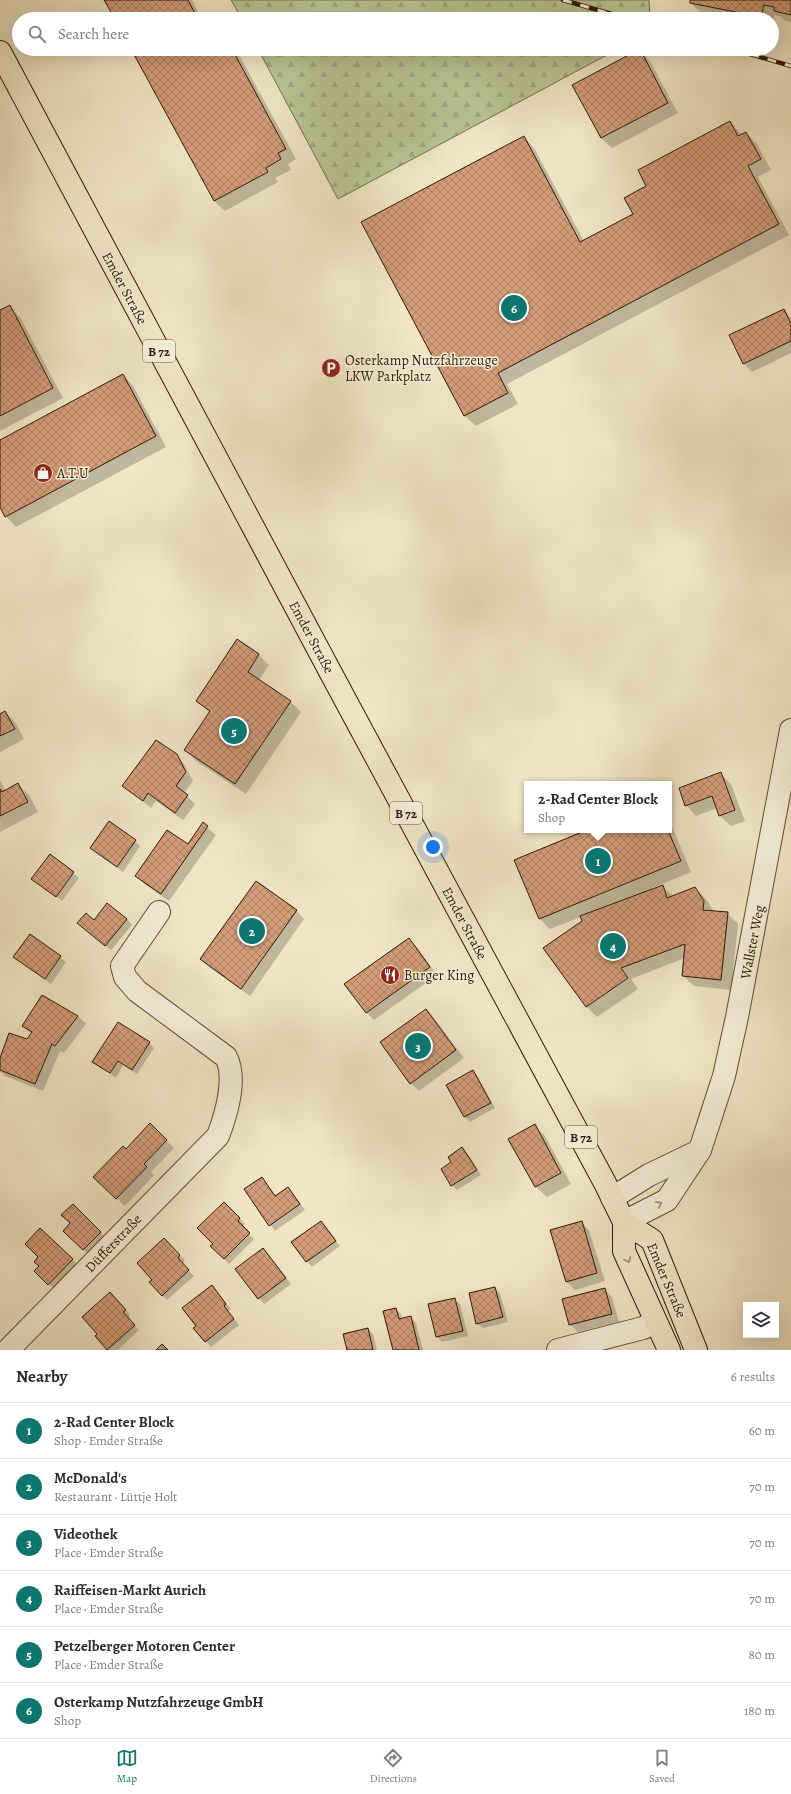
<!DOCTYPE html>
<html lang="en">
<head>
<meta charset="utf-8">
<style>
	body { margin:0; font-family:Alegreya,serif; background:#f2f2f3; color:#2b2b33 }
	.controls { position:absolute; right:12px; bottom:12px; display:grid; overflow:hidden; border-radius:0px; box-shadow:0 4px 16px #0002 }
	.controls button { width:36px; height:36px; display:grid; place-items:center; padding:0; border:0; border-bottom:1px solid #e1e1e2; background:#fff; color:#2b2b33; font:20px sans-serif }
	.you { position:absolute; left:433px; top:847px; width:14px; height:14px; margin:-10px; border:3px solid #fff; border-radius:50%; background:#1a73e8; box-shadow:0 0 0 6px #1a73e833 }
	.badge { display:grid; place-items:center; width:26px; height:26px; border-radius:50%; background:#0f766e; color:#fff; font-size:13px; font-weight:700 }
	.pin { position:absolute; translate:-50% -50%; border:2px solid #fff; box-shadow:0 1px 4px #0006 }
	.popup { position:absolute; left:524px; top:781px; width:148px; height:52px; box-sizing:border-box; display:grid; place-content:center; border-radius:0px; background:#fff; filter:drop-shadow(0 1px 3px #0005); font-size:13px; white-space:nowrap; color:#7c7c81 }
	.popup b { font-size:15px; color:#2b2b33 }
	.popup::after { content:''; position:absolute; left:50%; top:100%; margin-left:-8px; border:8px solid transparent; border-top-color:#fff }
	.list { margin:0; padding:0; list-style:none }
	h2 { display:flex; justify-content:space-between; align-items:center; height:52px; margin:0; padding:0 16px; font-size:17px }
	h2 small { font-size:13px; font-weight:400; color:#7c7c81 }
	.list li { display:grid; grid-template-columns:26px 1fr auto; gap:12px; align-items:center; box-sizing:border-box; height:56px; padding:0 16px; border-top:1px solid #e1e1e2 }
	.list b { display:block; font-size:15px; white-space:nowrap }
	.list p { margin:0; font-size:13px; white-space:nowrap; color:#7c7c81 }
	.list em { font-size:13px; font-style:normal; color:#7c7c81 }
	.icon { flex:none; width:22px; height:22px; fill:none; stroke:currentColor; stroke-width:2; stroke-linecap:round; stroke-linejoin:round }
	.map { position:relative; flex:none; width:791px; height:1350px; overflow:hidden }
	.search { position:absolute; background:#fff; box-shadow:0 4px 16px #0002; left:12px; right:12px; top:12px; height:44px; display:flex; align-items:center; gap:10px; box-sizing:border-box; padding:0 14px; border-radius:22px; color:#7c7c81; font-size:15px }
	.sheet { height:388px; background:#fff }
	nav { display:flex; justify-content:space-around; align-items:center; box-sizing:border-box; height:56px; border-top:1px solid #e1e1e2; background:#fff; font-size:11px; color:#7c7c81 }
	nav a { display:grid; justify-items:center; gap:2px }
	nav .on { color:#0f766e }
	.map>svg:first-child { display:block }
	.forest { fill:url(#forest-firs); stroke:#726f4b }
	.shadow { fill:#0003 }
	.building { fill:url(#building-cross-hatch); stroke:#2c1800 }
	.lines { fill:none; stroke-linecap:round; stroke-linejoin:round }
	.minor-casing { stroke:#5d4c32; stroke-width:24 }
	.major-casing { stroke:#2c1800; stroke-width:24 }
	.minor { stroke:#f5efda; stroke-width:22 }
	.major { stroke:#f0e6c6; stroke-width:22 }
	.rail-casing { stroke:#2c1800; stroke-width:4.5 }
	.rail { stroke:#f5efda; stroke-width:3; stroke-dasharray:9; stroke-linecap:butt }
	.oneway { stroke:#9b8e78 }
	.oneway2 { stroke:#98896d }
	.labels { text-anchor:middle; stroke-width:3; stroke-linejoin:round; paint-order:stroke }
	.shield { fill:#f5efda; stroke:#685841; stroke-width:1 }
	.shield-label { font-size:13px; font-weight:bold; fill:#2c1800 }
	.street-label { font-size:14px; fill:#2c1800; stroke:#f5efda }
	.poi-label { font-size:14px; fill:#2c1800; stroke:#f5efda; text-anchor:start }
</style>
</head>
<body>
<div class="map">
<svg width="791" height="1350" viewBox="0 0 791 1350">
	<defs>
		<pattern id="forest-firs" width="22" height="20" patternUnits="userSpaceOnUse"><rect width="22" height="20" fill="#b8c696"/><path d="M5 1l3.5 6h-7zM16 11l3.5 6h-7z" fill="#9ea980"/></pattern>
		<pattern id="building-cross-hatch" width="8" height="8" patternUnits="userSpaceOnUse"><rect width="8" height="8" fill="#d39d79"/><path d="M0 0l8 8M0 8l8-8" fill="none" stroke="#ab7f61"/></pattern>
	</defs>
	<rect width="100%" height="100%" fill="#f0e6c6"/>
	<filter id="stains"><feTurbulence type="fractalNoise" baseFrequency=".005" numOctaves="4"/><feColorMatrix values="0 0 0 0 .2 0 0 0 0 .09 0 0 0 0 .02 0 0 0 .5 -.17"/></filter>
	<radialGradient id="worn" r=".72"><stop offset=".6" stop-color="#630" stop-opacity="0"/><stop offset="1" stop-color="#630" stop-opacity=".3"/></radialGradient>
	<g class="forest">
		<polygon points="231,0 649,0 650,19 242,19"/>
		<polygon points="258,49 618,49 338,199"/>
	</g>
	<g class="shadow">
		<polygon points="106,0 192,0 202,19 116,19"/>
		<polygon points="691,0 791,0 791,22 785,21 780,16 774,15 772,26 772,19 732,19 701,13 691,3"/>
		<polygon points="132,49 236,49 296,159 288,164 291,170 275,178 278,182 225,211 214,201"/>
		<polygon points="640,51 650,61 678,113 612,148 601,138 574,86"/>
		<polygon points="730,122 742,135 746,133 757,144 771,170 758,177 789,235 507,384 518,404 476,426 465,416 363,223 524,137 534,148 584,241 634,215 647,187"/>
		<polygon points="9,307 20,317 63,398 0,431 0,311"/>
		<polygon points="784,310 791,318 791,353 752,372 744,364 731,336"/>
		<polygon points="123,375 133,386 166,447 16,527 6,516 0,505 0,441"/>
		<polygon points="237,641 259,655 269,665 259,680 290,701 301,712 246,794 196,761 186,750 210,713 197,701"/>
		<polygon points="0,712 1,714 5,712 16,723 24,739 0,752"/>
		<polygon points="176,755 184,764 193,781 184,793 195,804 183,820 156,801 151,808 124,786"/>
		<polygon points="720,773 731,784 745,821 731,826 720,816 717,808 696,816 686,805"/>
		<polygon points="0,780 6,791 18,785 29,795 38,812 0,832"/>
		<polygon points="669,819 691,872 652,888 653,889 662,886 673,896 695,888 706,899 714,912 727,913 738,924 731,990 694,986 683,976 685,958 631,979 638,989 597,1017 587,1007 545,948 583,921 581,917 550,929 540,919 516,860 589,830 669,830"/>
		<polygon points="203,824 216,835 169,901 144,884 136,876 188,845"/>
		<polygon points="135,841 140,846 123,872 91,848"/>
		<polygon points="73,873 79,878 62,901 38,884"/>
		<polygon points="256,882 297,911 304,919 250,996 209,967 201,959"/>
		<polygon points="127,919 132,925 111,950 79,923"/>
		<polygon points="30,935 66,962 51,984 15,957"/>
		<polygon points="409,939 417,947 437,975 374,1020 366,1012"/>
		<polygon points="426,1010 434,1018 464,1058 419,1091 411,1083"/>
		<polygon points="78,1016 86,1024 64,1053 60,1051 43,1091 5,1076 0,1071 0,1061 28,1040 32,1034 23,1026"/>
		<polygon points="149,1043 154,1048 137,1074 123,1065 116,1078 93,1062"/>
		<polygon points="472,1071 478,1077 495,1108 470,1122 465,1117 447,1085"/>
		<polygon points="150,1125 174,1148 151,1172 154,1175 125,1206 94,1177 126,1150"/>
		<polygon points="534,1125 545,1136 571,1184 547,1197 536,1187 509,1139"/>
		<polygon points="462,1149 468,1154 481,1175 457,1190 452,1185"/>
		<polygon points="262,1178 276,1196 288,1188 305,1210 275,1231 245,1190"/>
		<polygon points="224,1203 245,1224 242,1227 254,1239 229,1264 212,1246 214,1244"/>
		<polygon points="73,1205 106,1238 89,1255 64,1231 71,1223"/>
		<polygon points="321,1222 340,1246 312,1267 292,1243"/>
		<polygon points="581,1222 589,1230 605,1281 575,1290 567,1282"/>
		<polygon points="40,1230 78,1265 54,1289 36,1271 40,1266"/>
		<polygon points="170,1245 185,1261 182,1264 194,1276 167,1300 162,1295 153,1280"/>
		<polygon points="263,1249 291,1284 264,1304 237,1269"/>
		<polygon points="212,1286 231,1309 228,1311 239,1325 211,1347 195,1328 197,1326"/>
		<polygon points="495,1288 500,1293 508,1322 483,1328 477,1323"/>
		<polygon points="604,1289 612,1297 619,1322 578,1332 570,1324"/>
		<polygon points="115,1299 130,1315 128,1318 139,1330 118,1350 109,1350 96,1336"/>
		<polygon points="454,1299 460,1304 468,1336 442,1342 437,1337 429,1305"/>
		<polygon points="396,1309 401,1314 402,1320 411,1318 416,1323 423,1350 394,1350"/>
		<polygon points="368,1329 373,1334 377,1350 348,1350"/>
	</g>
	<g class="building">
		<polygon points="104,0 188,0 198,19 115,19"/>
		<polygon points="690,0 791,0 791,15 774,11 774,7 764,5 761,17 690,3"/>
		<polygon points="131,49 232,49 286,149 278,153 281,159 266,168 268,172 214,201"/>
		<polygon points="640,49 668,103 601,138 572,85"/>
		<polygon points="730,121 738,136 746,132 761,159 748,166 779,224 498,373 508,393 464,416 361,222 524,136 580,242 633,214 624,198 646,186 638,170"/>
		<polygon points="10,305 53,388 0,416 0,310"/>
		<polygon points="784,309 791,324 791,341 743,364 729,335"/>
		<polygon points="123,374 156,436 5,517 0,507 0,440"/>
		<polygon points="237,639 259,654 248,672 291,701 235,784 184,750 210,711 196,701"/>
		<polygon points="5,711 15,729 0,736 0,714"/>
		<polygon points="156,740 177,754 186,772 176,786 188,795 175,813 148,793 143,801 122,786"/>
		<polygon points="721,772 735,810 719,816 712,796 685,806 679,788"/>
		<polygon points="18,783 28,802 0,816 0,789 2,792"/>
		<polygon points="109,821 136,840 117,867 90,848"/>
		<polygon points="203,822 208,826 161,894 135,876 167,830 188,844"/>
		<polygon points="587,830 668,830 681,861 539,919 514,860"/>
		<polygon points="50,854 74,872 56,897 31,879"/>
		<polygon points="256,881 297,910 241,989 200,959"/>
		<polygon points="663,885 667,898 695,887 704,901 703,910 728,912 721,980 682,976 685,944 621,968 628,978 586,1007 543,948 582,921 580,916"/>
		<polygon points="107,903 127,919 105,946 77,923 86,913 94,920"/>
		<polygon points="30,934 61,956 45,979 13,957"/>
		<polygon points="409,938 430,967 366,1013 344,984"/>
		<polygon points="42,995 78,1016 55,1046 52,1044 35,1084 0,1070 0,1058 9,1033 27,1039 32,1032 22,1026"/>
		<polygon points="426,1009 456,1050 410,1084 380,1042"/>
		<polygon points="118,1022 150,1042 132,1070 118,1061 110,1073 92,1062"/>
		<polygon points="473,1070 491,1103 464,1117 446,1085"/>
		<polygon points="150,1123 167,1140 144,1164 147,1167 116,1199 93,1177 123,1146 126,1149"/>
		<polygon points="535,1124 561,1173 535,1187 508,1139"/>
		<polygon points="462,1147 477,1170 451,1186 441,1169 451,1162 448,1157"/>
		<polygon points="262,1177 275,1196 288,1187 300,1204 269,1226 244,1189"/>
		<polygon points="224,1202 240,1218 238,1221 250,1233 224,1259 210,1246 213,1244 197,1228"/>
		<polygon points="73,1204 101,1232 83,1250 63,1231 70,1223 61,1215"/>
		<polygon points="321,1221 336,1241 306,1262 291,1242"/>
		<polygon points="582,1221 597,1273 566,1282 550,1230"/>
		<polygon points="40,1228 73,1259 48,1285 34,1271 39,1266 34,1262 38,1257 25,1244"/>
		<polygon points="164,1238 180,1255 178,1258 189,1270 162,1296 149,1282 152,1280 137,1263"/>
		<polygon points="263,1248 286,1278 258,1299 235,1269"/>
		<polygon points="212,1285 226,1304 224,1306 234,1319 205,1342 193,1328 196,1326 182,1308"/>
		<polygon points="495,1287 503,1317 476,1324 469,1293"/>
		<polygon points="605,1288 612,1314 569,1325 562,1299"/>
		<polygon points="110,1292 126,1310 123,1312 135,1325 107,1350 95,1336 97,1334 82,1317"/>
		<polygon points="455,1298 463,1331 436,1337 428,1304"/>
		<polygon points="396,1308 399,1319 411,1316 419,1350 393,1350 383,1311"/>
		<polygon points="368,1328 373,1350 347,1350 343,1334"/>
		<polygon points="162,1344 168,1350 156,1350"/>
	</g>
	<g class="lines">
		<defs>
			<g id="minor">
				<polyline points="612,1198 649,1175 699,1151"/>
				<polyline points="624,1222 667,1200 700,1150 724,1076 737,1017 791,730"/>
				<path d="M8 1350 218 1136C226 1115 237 1078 226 1057L137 991 125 977 122 966 159 912"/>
				<polyline points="558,1350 643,1328 656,1322"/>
			</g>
			<g id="major">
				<polyline points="0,52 333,677 605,1183 624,1222 624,1251 669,1350"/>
				<polyline points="624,1222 652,1240 696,1350"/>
			</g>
		</defs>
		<use href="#minor" class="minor-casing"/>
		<use href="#major" class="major-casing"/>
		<use href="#minor" class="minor"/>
		<use href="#major" class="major"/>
		<defs>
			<g id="rail">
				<polyline points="563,0 629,19"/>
				<polyline points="733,49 791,66"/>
			</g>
		</defs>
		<use href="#rail" class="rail-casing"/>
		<use href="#rail" class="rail"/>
	</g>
	<defs><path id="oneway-chevron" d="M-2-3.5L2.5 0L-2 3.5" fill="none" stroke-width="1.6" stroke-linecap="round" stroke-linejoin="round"/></defs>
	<use class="oneway" href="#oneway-chevron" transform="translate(659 1204) rotate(-27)"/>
	<use class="oneway2" href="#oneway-chevron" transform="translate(628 1260) rotate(66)"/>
	<defs>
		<symbol id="parking-disc" viewBox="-11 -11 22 22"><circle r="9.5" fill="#8f2418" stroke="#f5efda"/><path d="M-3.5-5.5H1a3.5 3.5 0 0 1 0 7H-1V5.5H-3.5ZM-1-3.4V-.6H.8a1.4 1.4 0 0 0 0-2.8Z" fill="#fff"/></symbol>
		<symbol id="shop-disc" viewBox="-11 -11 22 22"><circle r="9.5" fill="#8f2418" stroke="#f5efda"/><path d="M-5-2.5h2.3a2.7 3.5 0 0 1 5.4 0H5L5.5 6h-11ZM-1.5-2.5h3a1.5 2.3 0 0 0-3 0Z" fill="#fff"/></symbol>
		<symbol id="restaurant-disc" viewBox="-11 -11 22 22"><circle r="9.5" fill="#8f2418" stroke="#f5efda"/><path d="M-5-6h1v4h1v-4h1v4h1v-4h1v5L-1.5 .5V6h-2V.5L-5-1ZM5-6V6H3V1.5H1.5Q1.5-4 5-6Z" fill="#fff"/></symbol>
	</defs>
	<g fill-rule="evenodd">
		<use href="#parking-disc" x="320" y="357" width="22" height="22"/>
		<use href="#shop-disc" x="32" y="462" width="22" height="22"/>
		<use href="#restaurant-disc" x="379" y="964" width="22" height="22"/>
	</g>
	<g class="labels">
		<g class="shield">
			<rect x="143" y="340" width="32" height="22" rx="3"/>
			<rect x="390" y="802" width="32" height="22" rx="3"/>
			<rect x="565" y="1126" width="32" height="22" rx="3"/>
		</g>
		<g class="shield-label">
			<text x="159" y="356">B 72</text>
			<text x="406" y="818">B 72</text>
			<text x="581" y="1142">B 72</text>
		</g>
		<g class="street-label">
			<text transform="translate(125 288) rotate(62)" y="5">Emder Straße</text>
			<text transform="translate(312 637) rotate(62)" y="5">Emder Straße</text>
			<text transform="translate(465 923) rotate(62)" y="5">Emder Straße</text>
			<text transform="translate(752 942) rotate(-79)" y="5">Wallster Weg</text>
			<text transform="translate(113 1243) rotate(-46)" y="5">Düfferstraße</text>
			<text transform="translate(667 1280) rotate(67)" y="5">Emder Straße</text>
		</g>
		<g class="poi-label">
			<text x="345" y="365">Osterkamp Nutzfahrzeuge<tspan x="345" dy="16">LKW Parkplatz</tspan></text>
			<text x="57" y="478">A.T.U</text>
			<text x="404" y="980">Burger King</text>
		</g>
	</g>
	<rect width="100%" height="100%" filter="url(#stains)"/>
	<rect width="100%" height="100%" fill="url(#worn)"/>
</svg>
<div class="controls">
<button><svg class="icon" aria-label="layers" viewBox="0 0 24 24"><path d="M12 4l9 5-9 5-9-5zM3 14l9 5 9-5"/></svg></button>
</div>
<div class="you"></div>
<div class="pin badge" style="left:598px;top:861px">1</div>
<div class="popup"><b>2-Rad Center Block</b>Shop</div>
<div class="pin badge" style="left:252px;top:931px">2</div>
<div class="pin badge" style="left:418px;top:1046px">3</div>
<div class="pin badge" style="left:613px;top:946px">4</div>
<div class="pin badge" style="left:234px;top:731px">5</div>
<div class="pin badge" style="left:514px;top:308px">6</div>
<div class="search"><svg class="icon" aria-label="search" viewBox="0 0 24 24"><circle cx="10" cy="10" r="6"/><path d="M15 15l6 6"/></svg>Search here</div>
</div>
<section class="sheet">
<h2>Nearby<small>6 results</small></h2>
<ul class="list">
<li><span class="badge">1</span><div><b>2-Rad Center Block</b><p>Shop · Emder Straße</p></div><em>60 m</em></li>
<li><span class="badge">2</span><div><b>McDonald's</b><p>Restaurant · Lüttje Holt</p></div><em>70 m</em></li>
<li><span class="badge">3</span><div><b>Videothek</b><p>Place · Emder Straße</p></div><em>70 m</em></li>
<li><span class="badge">4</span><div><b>Raiffeisen-Markt Aurich</b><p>Place · Emder Straße</p></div><em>70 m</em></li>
<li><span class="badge">5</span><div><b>Petzelberger Motoren Center</b><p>Place · Emder Straße</p></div><em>80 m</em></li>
<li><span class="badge">6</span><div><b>Osterkamp Nutzfahrzeuge GmbH</b><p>Shop</p></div><em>180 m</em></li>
</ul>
</section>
<nav>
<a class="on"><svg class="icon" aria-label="map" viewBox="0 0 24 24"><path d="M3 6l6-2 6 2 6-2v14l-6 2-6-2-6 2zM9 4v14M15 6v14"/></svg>Map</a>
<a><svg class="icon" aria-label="directions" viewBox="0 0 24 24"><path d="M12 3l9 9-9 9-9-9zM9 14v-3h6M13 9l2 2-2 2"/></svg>Directions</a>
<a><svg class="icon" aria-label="saved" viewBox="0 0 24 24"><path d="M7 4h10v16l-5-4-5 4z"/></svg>Saved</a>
</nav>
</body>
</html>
